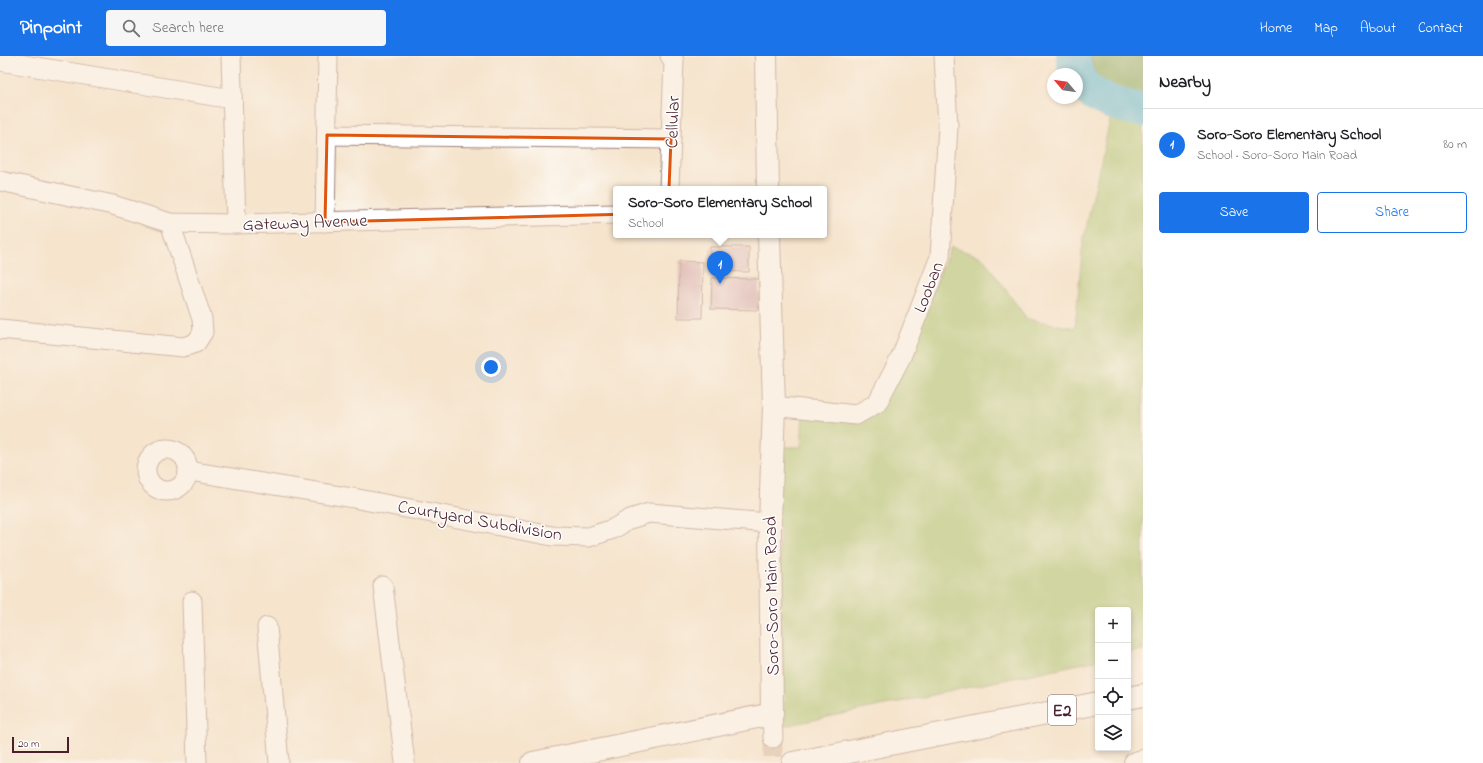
<!DOCTYPE html>
<html lang="en">
<head>
<meta charset="utf-8">
<style>
	body { margin:0; font-family:"Indie Flower",sans-serif; background:#f6f6f6; color:#202124 }
	.controls { position:absolute; right:12px; bottom:12px; display:grid; overflow:hidden; border-radius:4px; box-shadow:0 2px 6px #0003 }
	.controls button { width:36px; height:36px; display:grid; place-items:center; padding:0; border:0; border-bottom:1px solid #e0e0e0; background:#fff; color:#202124; font:20px sans-serif }
	.compass { position:absolute; left:1047px; top:12px; width:36px; height:36px; border-radius:50%; background:#fff; box-shadow:0 2px 6px #0003; rotate:299deg }
	.scale { position:absolute; left:12px; bottom:10px; width:57px; box-sizing:border-box; padding-left:4px; border:2px solid #4a1f2b; border-top:0; font-size:11px; line-height:14px; white-space:nowrap; color:#4a1f2b; -webkit-text-stroke:3px #fff; paint-order:stroke }
	.you { position:absolute; left:491px; top:311px; width:14px; height:14px; margin:-10px; border:3px solid #fff; border-radius:50%; background:#1a73e8; box-shadow:0 0 0 6px #1a73e833 }
	.badge { display:grid; place-items:center; width:26px; height:26px; border-radius:50%; background:#1a73e8; color:#fff; font-size:13px; font-weight:700 }
	.pin { position:absolute; translate:-50% -33px; filter:drop-shadow(0 1px 2px #0008) }
	.pin::after { content:''; position:absolute; top:21px; width:14px; height:12px; background:inherit; clip-path:polygon(0 0,100% 0,50% 100%) }
	.popup { position:absolute; left:613px; top:130px; width:214px; height:52px; box-sizing:border-box; display:grid; place-content:center; border-radius:4px; background:#fff; filter:drop-shadow(0 1px 3px #0005); font-size:13px; white-space:nowrap; color:#757577 }
	.popup b { font-size:15px; color:#202124 }
	.popup::after { content:''; position:absolute; left:50%; top:100%; margin-left:-8px; border:8px solid transparent; border-top-color:#fff }
	.list { margin:0; padding:0; list-style:none }
	h2 { display:flex; justify-content:space-between; align-items:center; height:52px; margin:0; padding:0 16px; font-size:17px }
	h2 small { font-size:13px; font-weight:400; color:#757577 }
	.list li { display:grid; grid-template-columns:26px 1fr auto; gap:12px; align-items:center; box-sizing:border-box; height:72px; padding:0 16px; border-top:1px solid #e0e0e0 }
	.list b { display:block; font-size:15px; white-space:nowrap }
	.list p { margin:0; font-size:13px; white-space:nowrap; color:#757577 }
	.list em { font-size:13px; font-style:normal; color:#757577 }
	.actions { display:flex; gap:8px; padding:12px 16px }
	.actions a { flex:1; padding:9px 0; border:1px solid #1a73e8; border-radius:4px; text-align:center; font-size:14px; color:#1a73e8 }
	.actions .main { background:#1a73e8; color:#fff }
	.icon { flex:none; width:22px; height:22px; fill:none; stroke:currentColor; stroke-width:2; stroke-linecap:round; stroke-linejoin:round }
	.map { position:relative; flex:none; width:1143px; height:707px; overflow:hidden }
	header { display:flex; align-items:center; gap:24px; box-sizing:border-box; height:56px; padding:0 20px; background:#1a73e8; color:#fff }
	header strong { font-size:19px }
	nav { display:flex; gap:22px; margin-inline-start:auto; font-size:14px }
	.search { width:280px; height:36px; background:#f6f6f6; display:flex; align-items:center; gap:10px; box-sizing:border-box; padding:0 14px; border-radius:4px; color:#757577; font-size:15px }
	main { display:flex }
	aside { flex:1; background:#fff }
	.map>svg:first-child { display:block }
	.green { fill:#a4c46d; stroke:#77724c }
	.forest { fill:#83aa60; stroke:#666446 }
	.lines { fill:none; stroke-linecap:round; stroke-linejoin:round }
	.river { stroke:#60bede; stroke-width:34 }
	.building { fill:#cb9aa8 }
	.minor-tunnel { stroke:#d3bdac; stroke-width:19; stroke-dasharray:19 10; stroke-linecap:butt }
	.minor-casing { stroke:#a0827c; stroke-width:21 }
	.tertiary-casing { stroke:#a0827c; stroke-width:24 }
	.motorway-casing { stroke:#a0827c; stroke-width:24 }
	.minor { stroke:#fff; stroke-width:19 }
	.tertiary { stroke:#fff; stroke-width:22 }
	.motorway { stroke:#fff; stroke-width:22 }
	.marked { fill:none; stroke:#e0560e; stroke-width:3; stroke-linejoin:round }
	.labels { text-anchor:middle; stroke-width:3; stroke-linejoin:round; paint-order:stroke }
	.shield { fill:#fff; stroke:#80626b; stroke-width:1 }
	.shield-label { font-size:17px; font-weight:bold; fill:#4a1f2b }
	.street-label { font-size:18px; fill:#4a1f2b; stroke:#fff }
</style>
</head>
<body>
<header>
<strong>Pinpoint</strong>
<div class="search"><svg class="icon" aria-label="search" viewBox="0 0 24 24"><circle cx="10" cy="10" r="6"/><path d="M15 15l6 6"/></svg>Search here</div>
<nav><a>Home</a><a>Map</a><a>About</a><a>Contact</a></nav>
</header>
<main>
<div class="map">
<svg width="1143" height="707" viewBox="0 0 1143 707">
	<rect width="100%" height="100%" fill="#fff"/>
	<filter id="ink" filterUnits="userSpaceOnUse"><feTurbulence type="fractalNoise" baseFrequency=".025" numOctaves="2"/><feDisplacementMap in="SourceGraphic" scale="8" xChannelSelector="R" yChannelSelector="G"/><feConvolveMatrix kernelMatrix="1 2 1 2 8 2 1 2 1" color-interpolation-filters="sRGB"/></filter>
	<filter id="wash" filterUnits="userSpaceOnUse"><feTurbulence type="fractalNoise" baseFrequency=".012" numOctaves="4" result="noise"/><feDisplacementMap in="SourceGraphic" scale="16" xChannelSelector="R" yChannelSelector="G"/><feGaussianBlur stdDeviation="0.9" result="paint"/><feColorMatrix in="noise" values="0 0 0 0 0 0 0 0 0 0 0 0 0 0 0 0 0 1.4 0 .05"/><feComposite in="paint" operator="in"/></filter>
	<g filter="url(#wash)">
		<rect width="100%" height="100%" fill="#f5e4cc"/>
		<polygon class="green" points="1111,60 1143,65 1143,594 1128,597 1128,554 1098,554 1098,604 785,670 777,391 801,391 803,357 860,362 916,275 951,191 982,201 1027,263 1075,272 1083,186"/>
		<polygon class="forest" points="1090,0 1143,0 1143,40 1122,36 1096,21"/>
		<g class="lines">
			<path class="river" d="M1073 0C1074 9 1077 22 1083 29 1096 44 1124 51 1143 54"/>
		</g>
		<g id="blocks">
			<g class="building">
				<polygon points="710,191 749,191 749,216 710,215"/>
				<polygon points="679,205 703,206 702,262 678,262"/>
				<polygon points="712,222 759,223 759,254 711,253"/>
			</g>
		</g>
	</g>
	<g filter="url(#ink)">
		<use href="#blocks" fill-opacity="0" stroke="#a0827c" stroke-width="1"/>
		<g class="lines">
			<polyline class="minor-tunnel" points="773,682 773,707"/>
			<defs>
				<g id="minor">
					<polyline points="231,0 236,168"/>
					<polyline points="0,5 232,43"/>
					<polyline points="327,79 671,83"/>
					<polyline points="0,125 113,149 170,167 236,168 616,158"/>
					<polyline points="669,133 674,5 670,0"/>
					<polyline points="325,166 328,0"/>
					<polyline points="0,273 183,291 196,287 203,276 202,263 170,167"/>
					<polyline points="774,350 856,359 877,347 901,301 940,201 948,70 944,0"/>
					<circle cx="167" cy="414" r="21"/>
					<polyline points="189,415 353,442 552,480 589,481 613,473 630,463 649,457 770,467"/>
					<polyline points="383,530 405,707"/>
					<polyline points="192,545 197,707"/>
					<polyline points="267,571 279,707"/>
					<polyline points="772,658 773,682"/>
				</g>
				<g id="tertiary">
					<polyline points="766,0 768,133"/>
					<polyline points="533,707 772,658 770,467 774,350 769,179"/>
				</g>
				<g id="motorway">
					<polyline points="1128,642 1143,639"/>
					<polyline points="793,707 1098,647"/>
					<polyline points="1135,707 1143,705"/>
				</g>
			</defs>
			<use href="#minor" class="minor-casing"/>
			<use href="#tertiary" class="tertiary-casing"/>
			<use href="#motorway" class="motorway-casing"/>
			<use href="#minor" class="minor"/>
			<use href="#tertiary" class="tertiary"/>
			<use href="#motorway" class="motorway"/>
		</g>
	</g>
	<path d="M0 0H1143V707H0ZM327 79 671 83 668 157 325 166Z" fill="#f5e4cc" fill-opacity=".55" fill-rule="evenodd"/>
	<path class="marked" d="M327 79 671 83 668 157 325 166Z"/>
	<g class="labels">
		<rect class="shield" x="1048" y="639" width="28" height="30" rx="3"/>
		<g class="shield-label">
			<text x="1062" y="660">E2</text>
		</g>
		<g class="street-label">
			<text transform="translate(672 66) rotate(-88)" y="6">Cellular</text>
			<text transform="translate(305 166) rotate(-2)" y="6">Gateway Avenue</text>
			<text transform="translate(928 231) rotate(-69)" y="6">Looban</text>
			<text transform="translate(480 464) rotate(10)" y="6">Courtyard Subdivision</text>
			<text transform="translate(771 540) rotate(-91)" y="6">Soro-Soro Main Road</text>
		</g>
	</g>
</svg>
<div class="controls">
<button>+</button>
<button>−</button>
<button><svg class="icon" aria-label="locate" viewBox="0 0 24 24"><circle cx="12" cy="12" r="6"/><path d="M12 2v4M12 18v4M2 12h4M18 12h4"/></svg></button>
<button><svg class="icon" aria-label="layers" viewBox="0 0 24 24"><path d="M12 4l9 5-9 5-9-5zM3 14l9 5 9-5"/></svg></button>
</div>
<svg class="compass" viewBox="-18 -18 36 36"><path d="M0-13l5 13h-10z" fill="#e53935"/><path d="M0 13l5-13h-10z" fill="#757577"/></svg>
<div class="scale">20 m</div>
<div class="you"></div>
<div class="pin badge" style="left:720px;top:228px">1</div>
<div class="popup"><b>Soro-Soro Elementary School</b>School</div>
</div>
<aside>
<h2>Nearby<small></small></h2>
<ul class="list">
<li><span class="badge">1</span><div><b>Soro-Soro Elementary School</b><p>School · Soro-Soro Main Road</p></div><em>80 m</em></li>
</ul>
<div class="actions"><a class="main">Save</a><a>Share</a></div>
</aside>
</main>
</body>
</html>
